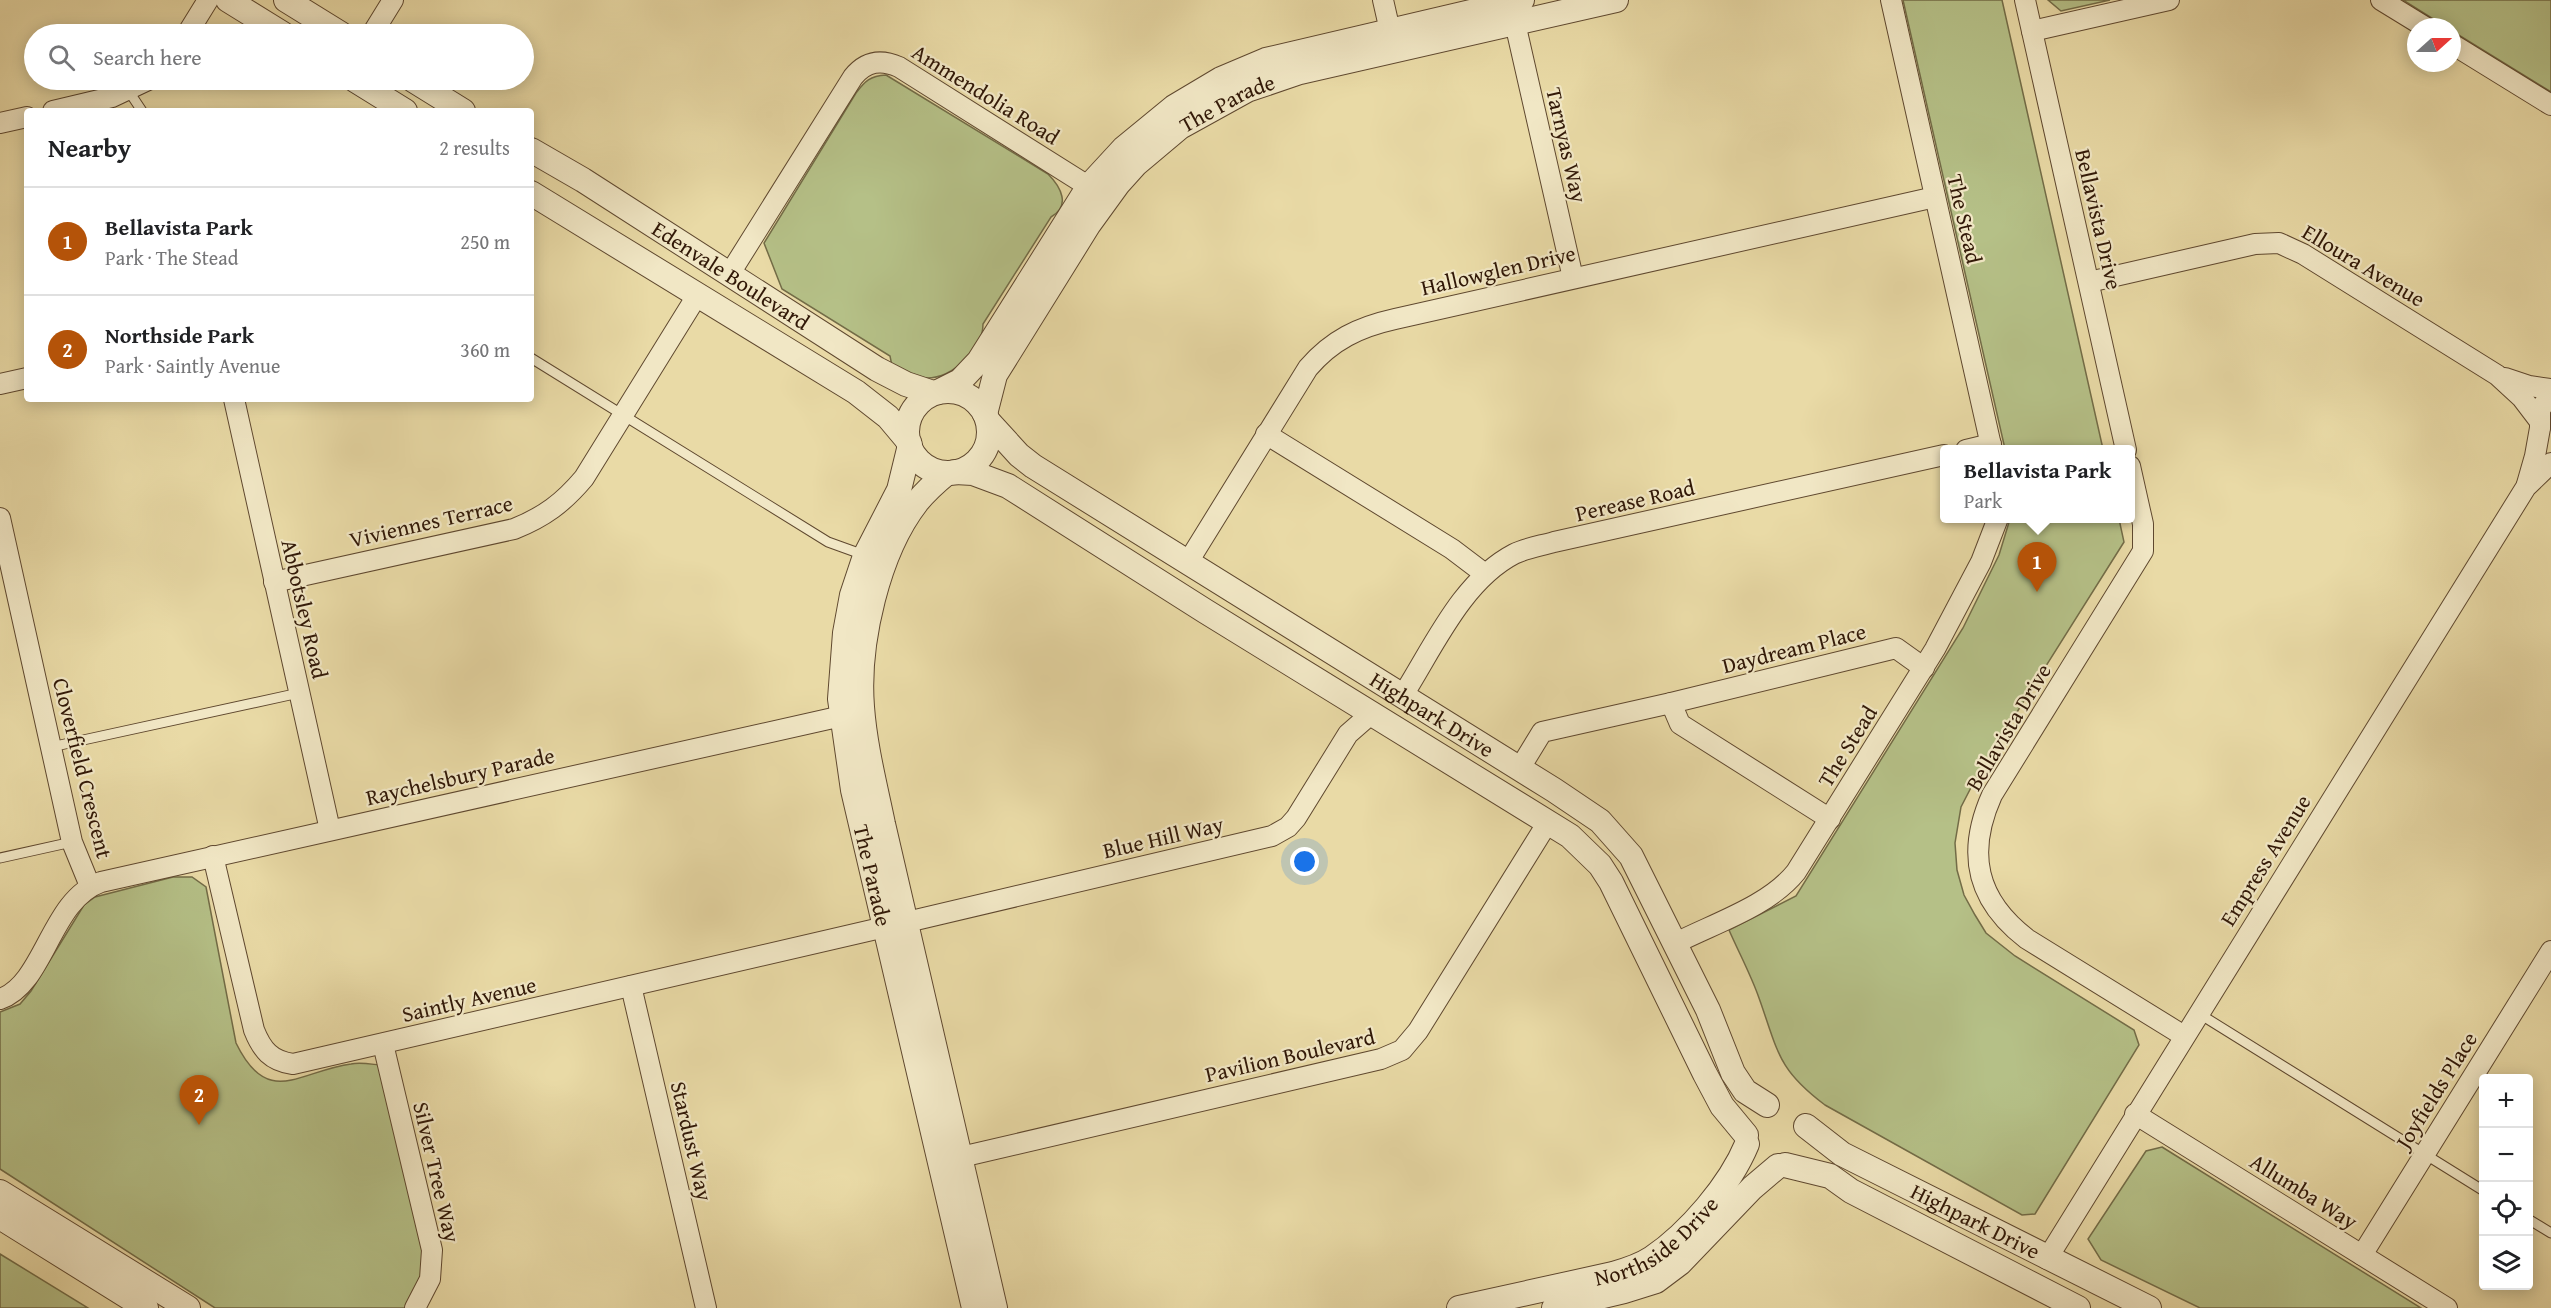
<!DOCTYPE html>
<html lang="en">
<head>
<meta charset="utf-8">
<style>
	body { margin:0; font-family:"Gentium Book Plus",serif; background:#f2f2f2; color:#202124 }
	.controls { position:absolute; right:18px; bottom:18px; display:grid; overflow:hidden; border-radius:6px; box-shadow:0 3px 15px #0003 }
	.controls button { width:54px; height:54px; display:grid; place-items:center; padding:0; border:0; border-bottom:2px solid #e0e0e0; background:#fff; color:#202124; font:30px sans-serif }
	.compass { position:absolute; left:2407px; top:18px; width:54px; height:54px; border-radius:50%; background:#fff; box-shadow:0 3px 15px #0003; rotate:69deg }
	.you { position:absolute; left:1305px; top:862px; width:21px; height:21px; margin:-15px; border:4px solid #fff; border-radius:50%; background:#1a73e8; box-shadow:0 0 0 9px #1a73e833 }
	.badge { display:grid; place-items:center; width:39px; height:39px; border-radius:50%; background:#b45309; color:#fff; font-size:20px; font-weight:700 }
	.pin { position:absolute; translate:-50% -50px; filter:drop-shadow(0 2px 3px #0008) }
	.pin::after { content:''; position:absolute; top:32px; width:21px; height:18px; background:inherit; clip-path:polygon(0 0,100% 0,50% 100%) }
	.popup { position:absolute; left:1940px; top:445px; width:195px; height:78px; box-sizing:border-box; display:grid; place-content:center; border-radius:6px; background:#fff; filter:drop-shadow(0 2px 4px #0005); font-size:20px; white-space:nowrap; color:#757577 }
	.popup b { font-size:22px; color:#202124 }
	.popup::after { content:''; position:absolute; left:50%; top:100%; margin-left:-12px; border:12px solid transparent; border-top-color:#fff }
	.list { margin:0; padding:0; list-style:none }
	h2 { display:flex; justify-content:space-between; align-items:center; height:78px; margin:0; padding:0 24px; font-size:26px }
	h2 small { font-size:20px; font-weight:400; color:#757577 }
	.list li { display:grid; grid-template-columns:39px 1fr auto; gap:18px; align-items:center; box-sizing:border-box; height:108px; padding:0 24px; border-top:2px solid #e0e0e0 }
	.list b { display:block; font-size:22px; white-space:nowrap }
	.list p { margin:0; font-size:20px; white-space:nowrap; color:#757577 }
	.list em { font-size:20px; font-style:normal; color:#757577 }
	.icon { flex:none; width:33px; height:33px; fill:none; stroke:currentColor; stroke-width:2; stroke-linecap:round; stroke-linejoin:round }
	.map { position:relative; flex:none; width:2551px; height:1308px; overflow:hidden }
	.search { position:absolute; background:#fff; box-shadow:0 3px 15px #0003; left:24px; top:24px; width:510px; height:66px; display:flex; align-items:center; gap:15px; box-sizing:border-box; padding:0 21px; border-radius:33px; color:#757577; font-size:22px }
	.panel { position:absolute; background:#fff; box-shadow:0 3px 15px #0003; left:24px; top:108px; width:510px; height:294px; border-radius:6px }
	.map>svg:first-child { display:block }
	.green { fill:#b5c087; stroke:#736c47; stroke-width:1.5 }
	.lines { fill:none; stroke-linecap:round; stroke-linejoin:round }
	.service-casing { stroke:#5f482f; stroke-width:11 }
	.minor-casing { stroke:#5f482f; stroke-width:22 }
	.tertiary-casing { stroke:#5f482f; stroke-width:26 }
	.service { stroke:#f1e7c5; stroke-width:9 }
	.minor { stroke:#f1e7c5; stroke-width:20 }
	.tertiary { stroke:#f1e7c5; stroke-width:24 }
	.labels { text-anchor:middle; stroke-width:4.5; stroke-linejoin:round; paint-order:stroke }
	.street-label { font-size:22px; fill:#311807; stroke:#f1e7c5 }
</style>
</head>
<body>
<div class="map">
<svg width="2551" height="1308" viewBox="0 0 2551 1308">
	<rect width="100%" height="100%" fill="#e9daa6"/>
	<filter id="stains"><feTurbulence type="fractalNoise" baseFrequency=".00333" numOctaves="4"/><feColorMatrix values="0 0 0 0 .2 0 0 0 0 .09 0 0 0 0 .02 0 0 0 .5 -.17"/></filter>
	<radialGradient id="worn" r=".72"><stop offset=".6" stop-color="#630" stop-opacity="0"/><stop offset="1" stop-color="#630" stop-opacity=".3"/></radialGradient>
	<g class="green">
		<polygon points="1903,0 2002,0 2103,449 2005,449"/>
		<polygon points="2048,0 2110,0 2061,11"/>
		<polygon points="2403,0 2551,0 2551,92 2452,31 2452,27 2446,27"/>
		<path d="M886 75 1048 174C1061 187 1071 206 1051 217L983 324C983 349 953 378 927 378 915 379 903 371 892 366L890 356 782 289 764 243 856 93C865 81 870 76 886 75Z"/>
		<path d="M2010 519H2119L2124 542 1978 774 1961 807 1955 843 1957 870 1964 895 1975 915 1986 933 2015 956 2134 1030 2139 1045 2035 1214 2022 1215 1825 1105C1777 1069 1778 1051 1759 998 1751 975 1739 953 1729 930L1796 896 1963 628 1999 555Z"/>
		<path d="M173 877H192L206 887 236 1043C268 1109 299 1071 351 1064 360 1062 370 1064 379 1065L425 1255 422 1285 407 1308H215L0 1169V1012L20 1004 31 991 84 905 95 897Z"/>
		<polygon points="2162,1147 2421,1308 2200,1308 2101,1260 2088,1239 2146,1151"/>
		<polygon points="0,1254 88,1308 0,1308"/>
	</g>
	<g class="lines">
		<defs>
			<g id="service">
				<polyline points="128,90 142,111"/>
				<polyline points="531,358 828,542 864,555"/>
				<polyline points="51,747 299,693"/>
				<polyline points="0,858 72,842"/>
				<polyline points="2198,1013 2484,1191"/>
				<polyline points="2528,1219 2551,1233"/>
			</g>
			<g id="minor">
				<polyline points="1383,0 1393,44"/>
				<polyline points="1891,0 1992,450"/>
				<polyline points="2025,0 2126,450"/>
				<polyline points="2381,0 2425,27"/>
				<polyline points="1515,23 1573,278"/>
				<polyline points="2032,31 2169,0"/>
				<polyline points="187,34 208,0"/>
				<polyline points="372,34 393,0"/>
				<polyline points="2452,44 2551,105"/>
				<polyline points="53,111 112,97 148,80"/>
				<polyline points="0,123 27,117"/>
				<path d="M729 275 853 77C866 61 881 59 899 67L1099 193"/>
				<polyline points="2089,282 2255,244 2279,243 2303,254 2497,375 2522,398 2538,419"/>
				<polyline points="2505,378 2529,386 2551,389"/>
				<polyline points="0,384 27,378"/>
				<polyline points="234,399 330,830"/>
				<polyline points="2540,427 2540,409 2551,395"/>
				<polyline points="1266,434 1452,549 1485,574"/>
				<polyline points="1966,450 1991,444"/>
				<path d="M2130 466 2143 524V551L1992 795C1966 853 1976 900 2027 939L2184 1036"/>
				<polyline points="2527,484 2535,456 2540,428"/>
				<polyline points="0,518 72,842 90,886"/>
				<path d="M1188 562 1308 368C1332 340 1359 327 1395 319L1935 197"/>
				<path d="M274 582 514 529C544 517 563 503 584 478L698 294"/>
				<path d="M1403 695C1433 648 1462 581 1514 554 1526 548 1540 546 1554 542L1944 455"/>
				<polyline points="1671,703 1680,724 1830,819"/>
				<polyline points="1520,768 1542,732 1671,703 1896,648 1924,668"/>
				<path d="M213 856 254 1030C262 1050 271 1061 293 1064L885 927"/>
				<polyline points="907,922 1272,836 1288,827 1296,818 1348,734 1372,713"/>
				<path d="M1676 943C1715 923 1769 906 1796 872L1935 649 1981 562 1998 518"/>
				<polyline points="631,986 706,1308"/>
				<path d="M0 999C45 984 50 900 101 882L842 716"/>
				<polyline points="383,1044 432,1250 430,1279 415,1308"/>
				<polyline points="2135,1114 2447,1308"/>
				<polyline points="961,1157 1381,1059 1402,1050 1418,1031 1548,822"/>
				<polyline points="2362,1255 2551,951"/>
				<polyline points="2047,1259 2526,487 2551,463"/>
			</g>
			<g id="tertiary">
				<polyline points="228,0 283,34"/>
				<polyline points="286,0 341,34"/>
				<polyline points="355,80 405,111"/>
				<polyline points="413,80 463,111"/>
				<path id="s1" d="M531 150 583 180 877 369 906 384 933 393"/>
				<polyline points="531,193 856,392 888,417 909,442"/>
				<circle cx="948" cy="432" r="41"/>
				<polyline points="938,392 960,381 979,361 1089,186 1124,148 1174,107 1221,79 1266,60 1522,0"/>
				<path id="s2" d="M985 414 995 375 1089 224 1118 184 1136 164 1180 127 1247 90 1300 72 1616 0"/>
				<path id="s3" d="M988 421 1019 455 1033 466 1554 790 1600 821 1631 856 1708 1010 1733 1073 1745 1091 1767 1105"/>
				<path id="s4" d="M910 445 899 490 865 556 852 595 845 633 840 699 853 790 974 1308"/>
				<polyline points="955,472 973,473 1008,486 1205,611 1570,836 1600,865 1611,882 1705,1074 1722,1106 1746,1135"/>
				<path d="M947 473C936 482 926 491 917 502 878 552 857 643 862 707 865 747 875 785 883 824L995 1308"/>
				<path id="s5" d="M1806 1126 1842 1154 2149 1308"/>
				<polyline points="1785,1165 1830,1176 1851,1191 2078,1308"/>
				<polyline points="0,1192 188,1308"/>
				<polyline points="0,1217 146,1308"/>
				<path id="s6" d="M1459 1308 1613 1274C1627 1270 1640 1266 1652 1258 1689 1233 1730 1185 1747 1144"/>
				<polyline points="1554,1308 1624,1291 1656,1281 1680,1263 1752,1188 1778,1166"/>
			</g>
		</defs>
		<use href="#service" class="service-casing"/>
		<use href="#minor" class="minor-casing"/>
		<use href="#tertiary" class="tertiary-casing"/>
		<use href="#service" class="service"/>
		<use href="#minor" class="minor"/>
		<use href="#tertiary" class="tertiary"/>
	</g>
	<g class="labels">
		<g class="street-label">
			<text transform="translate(986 94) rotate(32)" y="8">Ammendolia Road</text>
			<text dy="8" stroke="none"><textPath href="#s2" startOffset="405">The Parade</textPath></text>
			<text transform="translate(1567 145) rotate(77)" y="8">Tarnyas Way</text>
			<text transform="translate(1965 219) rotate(77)" y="8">The Stead</text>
			<text transform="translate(2099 219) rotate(77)" y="8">Bellavista Drive</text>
			<text transform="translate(2364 265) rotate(31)" y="8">Elloura Avenue</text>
			<text transform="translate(1498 270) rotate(-13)" y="8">Hallowglen Drive</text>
			<text dy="8" stroke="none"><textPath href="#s1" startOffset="236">Edenvale Boulevard</textPath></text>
			<text transform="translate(1635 500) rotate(-13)" y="8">Perease Road</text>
			<text transform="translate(431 521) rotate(-13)" y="8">Viviennes Terrace</text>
			<text transform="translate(305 609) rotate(77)" y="8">Abbotsley Road</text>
			<text transform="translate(1794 648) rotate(-14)" y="8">Daydream Place</text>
			<text dy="8" stroke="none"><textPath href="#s3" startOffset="534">Highpark Drive</textPath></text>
			<text transform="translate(2008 727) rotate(-59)" y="8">Bellavista Drive</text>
			<text transform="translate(1847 746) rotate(-58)" y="8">The Stead</text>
			<text transform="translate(83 768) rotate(76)" y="8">Cloverfield Crescent</text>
			<text transform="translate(460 776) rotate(-13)" y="8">Raychelsbury Parade</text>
			<text transform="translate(1163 837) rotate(-13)" y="8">Blue Hill Way</text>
			<text transform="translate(2265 860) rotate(-58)" y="8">Empress Avenue</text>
			<text dy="8" stroke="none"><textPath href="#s4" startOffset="446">The Parade</textPath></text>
			<text transform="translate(469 999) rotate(-13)" y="8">Saintly Avenue</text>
			<text transform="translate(1290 1055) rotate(-13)" y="8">Pavilion Boulevard</text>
			<text transform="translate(2436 1090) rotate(-58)" y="8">Joyfields Place</text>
			<text transform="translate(692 1141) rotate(77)" y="8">Stardust Way</text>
			<text transform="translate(437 1172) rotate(77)" y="8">Silver Tree Way</text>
			<text transform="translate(2304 1191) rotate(32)" y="8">Allumba Way</text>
			<text dy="8" stroke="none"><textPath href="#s5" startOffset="195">Highpark Drive</textPath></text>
			<text dy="8" stroke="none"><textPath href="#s6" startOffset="212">Northside Drive</textPath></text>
		</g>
	</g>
	<rect width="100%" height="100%" filter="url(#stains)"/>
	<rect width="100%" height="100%" fill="url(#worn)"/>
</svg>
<div class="controls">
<button>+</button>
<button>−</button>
<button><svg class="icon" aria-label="locate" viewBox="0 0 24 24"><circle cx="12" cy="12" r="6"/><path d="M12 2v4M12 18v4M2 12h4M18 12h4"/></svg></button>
<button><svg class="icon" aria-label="layers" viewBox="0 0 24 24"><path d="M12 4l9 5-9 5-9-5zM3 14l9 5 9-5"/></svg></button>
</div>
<svg class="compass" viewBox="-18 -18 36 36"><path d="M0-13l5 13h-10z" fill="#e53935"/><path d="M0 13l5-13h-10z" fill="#757577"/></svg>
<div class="you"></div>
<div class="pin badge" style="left:2037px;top:592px">1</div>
<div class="popup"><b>Bellavista Park</b>Park</div>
<div class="pin badge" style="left:199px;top:1125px">2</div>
<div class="search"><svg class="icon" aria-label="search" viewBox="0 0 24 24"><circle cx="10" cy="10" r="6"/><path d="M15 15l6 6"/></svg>Search here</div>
<section class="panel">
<h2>Nearby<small>2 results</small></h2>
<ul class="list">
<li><span class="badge">1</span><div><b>Bellavista Park</b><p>Park · The Stead</p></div><em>250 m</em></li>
<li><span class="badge">2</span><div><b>Northside Park</b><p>Park · Saintly Avenue</p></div><em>360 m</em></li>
</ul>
</section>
</div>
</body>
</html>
